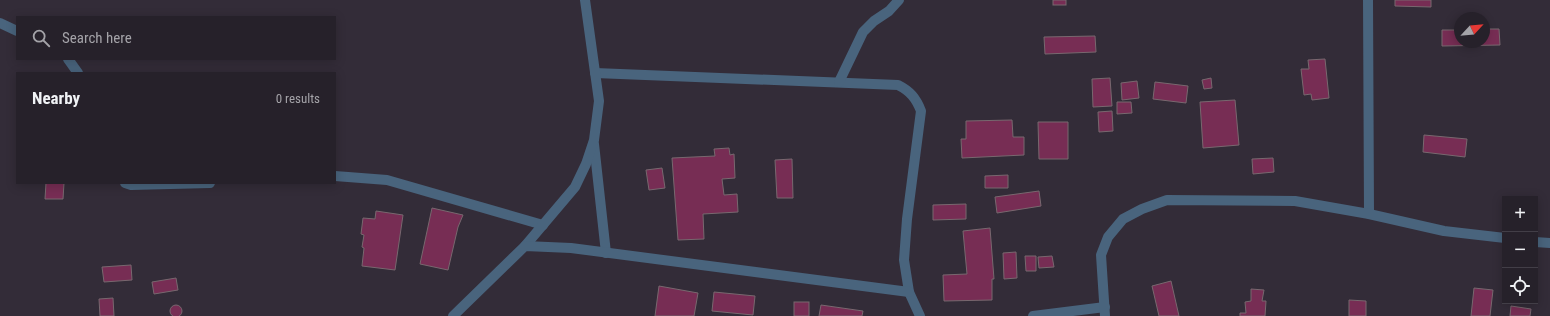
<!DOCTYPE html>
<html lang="en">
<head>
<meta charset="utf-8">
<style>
	body { margin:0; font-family:"Roboto Condensed",sans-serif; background:#322e36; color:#f1f3f6 }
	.controls { position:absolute; right:12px; bottom:12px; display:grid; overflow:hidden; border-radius:0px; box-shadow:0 2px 10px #0003 }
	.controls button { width:36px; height:36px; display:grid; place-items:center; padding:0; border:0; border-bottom:1px solid #423e47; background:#26212a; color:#f1f3f6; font:20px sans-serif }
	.compass { position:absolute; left:1454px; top:12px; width:36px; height:36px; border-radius:50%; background:#26212a; box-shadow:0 2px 10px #0003; rotate:64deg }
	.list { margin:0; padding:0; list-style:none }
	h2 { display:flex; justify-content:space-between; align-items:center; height:52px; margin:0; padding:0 16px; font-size:17px }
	h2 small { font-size:13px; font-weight:400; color:#a4a3a8 }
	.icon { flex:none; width:22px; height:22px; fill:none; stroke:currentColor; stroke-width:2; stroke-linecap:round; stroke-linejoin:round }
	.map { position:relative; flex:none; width:1550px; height:316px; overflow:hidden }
	.search { position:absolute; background:#26212a; box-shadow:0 2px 10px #0003; left:16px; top:16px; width:320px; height:44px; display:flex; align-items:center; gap:10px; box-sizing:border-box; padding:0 14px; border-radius:0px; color:#a4a3a8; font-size:15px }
	.panel { position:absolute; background:#26212a; box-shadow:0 2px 10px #0003; left:16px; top:72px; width:320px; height:112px; border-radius:0px }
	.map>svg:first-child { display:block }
	.building { fill:#772d54; stroke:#78686f }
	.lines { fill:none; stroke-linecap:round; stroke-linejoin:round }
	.minor { stroke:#49647d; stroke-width:10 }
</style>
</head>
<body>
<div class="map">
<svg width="1550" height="316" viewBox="0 0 1550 316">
	<rect width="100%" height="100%" fill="#332c38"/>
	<g class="building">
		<rect x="1053" y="0" width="13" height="5"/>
		<polygon points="1395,0 1431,0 1431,7 1395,6"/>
		<polygon points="1484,29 1499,29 1500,45 1442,46 1442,30 1460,30 1460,42 1484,42"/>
		<polygon points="1095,36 1096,52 1045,54 1044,37"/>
		<polygon points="1325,59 1329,98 1312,100 1311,94 1304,95 1301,69 1309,69 1308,60"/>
		<polygon points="1110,78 1112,106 1093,107 1092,79"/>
		<polygon points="1211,78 1212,88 1204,89 1202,80"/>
		<polygon points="1137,81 1139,98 1122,100 1121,83"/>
		<polygon points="1155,82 1188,86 1186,103 1153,99"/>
		<polygon points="1235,100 1239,145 1203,148 1200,102"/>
		<polygon points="1117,102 1131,102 1132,113 1117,114"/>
		<polygon points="1112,111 1113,131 1099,132 1098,112"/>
		<polygon points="1012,120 1013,137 1024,137 1024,155 962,158 961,139 966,139 966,121"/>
		<polygon points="1038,122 1068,122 1068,159 1039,159"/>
		<polygon points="1424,135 1467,139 1465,157 1423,152"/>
		<polygon points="729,148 730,155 734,154 735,178 722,179 724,195 737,194 738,212 703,214 704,239 678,240 672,158 715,156 714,149"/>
		<polygon points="1273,158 1274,172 1253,174 1252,159"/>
		<polygon points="792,159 793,198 777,198 775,160"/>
		<polygon points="662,168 665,188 649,190 646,170"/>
		<polygon points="1008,175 1008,188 985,188 985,176"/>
		<polygon points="46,183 64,183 63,199 45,199"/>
		<polygon points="1039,191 1041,206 997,213 995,197"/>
		<polygon points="966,204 966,219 933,220 933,205"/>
		<polygon points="432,208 463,215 458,227 448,270 420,264"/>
		<polygon points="376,211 403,215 395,270 362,266 364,248 362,247 364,235 361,234 363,218 375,219"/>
		<polygon points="990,228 994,279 992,279 992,300 944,301 943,275 967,274 963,231"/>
		<polygon points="1016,252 1017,278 1004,279 1003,253"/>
		<polygon points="1025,256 1036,256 1036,271 1026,271"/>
		<polygon points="1052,256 1054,267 1039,268 1038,257"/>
		<polygon points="131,265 132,280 104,282 102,267"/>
		<polygon points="176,278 178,290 154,294 152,282"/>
		<polygon points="1171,281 1179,316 1159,316 1152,286"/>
		<polygon points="659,286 698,293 694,316 655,316"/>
		<polygon points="1474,288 1493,290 1490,316 1471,316"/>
		<polygon points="1251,289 1264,290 1262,301 1266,301 1265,316 1240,316 1240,313 1246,313 1245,302 1251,301"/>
		<polygon points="714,292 755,296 753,315 712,311"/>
		<polygon points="113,298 114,316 100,316 99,299"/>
		<polygon points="1349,300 1366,301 1366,316 1349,316"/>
		<rect x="794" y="302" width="15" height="14"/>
		<circle cx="176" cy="311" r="6"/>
		<polygon points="821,305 863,311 862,316 819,316"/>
		<polygon points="1511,306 1531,309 1530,316 1510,316"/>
	</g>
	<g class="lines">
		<g class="minor">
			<polyline points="1368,0 1369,214"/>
			<polyline points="0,23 17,31"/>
			<polyline points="68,59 78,73"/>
			<path d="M595 73 898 85C910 91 916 98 921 111L907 219 904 260 909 292 920 316"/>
			<polyline points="839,82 863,32 874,21 889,11 899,0"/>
			<polyline points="594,144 606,253"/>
			<polyline points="335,176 387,180 543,225"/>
			<polyline points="125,183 131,185 210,183"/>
			<polyline points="1535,242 1550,243"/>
			<polyline points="525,246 575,187 586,164 594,140 599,101 585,0"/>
			<polyline points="453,316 525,246 571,248 909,292"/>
			<polyline points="1033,316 1105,307"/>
			<polyline points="1105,316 1101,255 1108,237 1123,219 1142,209 1167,200 1295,201 1369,214 1444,231 1505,238"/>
		</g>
	</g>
</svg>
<div class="controls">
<button>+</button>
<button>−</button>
<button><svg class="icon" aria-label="locate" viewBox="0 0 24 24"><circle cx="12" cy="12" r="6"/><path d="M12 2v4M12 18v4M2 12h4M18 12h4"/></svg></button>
</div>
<svg class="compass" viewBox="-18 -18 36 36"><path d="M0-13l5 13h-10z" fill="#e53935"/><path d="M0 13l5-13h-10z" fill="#a4a3a8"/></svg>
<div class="search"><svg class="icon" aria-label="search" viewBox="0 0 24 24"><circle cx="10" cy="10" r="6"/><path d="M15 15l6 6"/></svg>Search here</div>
<section class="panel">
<h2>Nearby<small>0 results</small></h2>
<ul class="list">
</ul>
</section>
</div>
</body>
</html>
